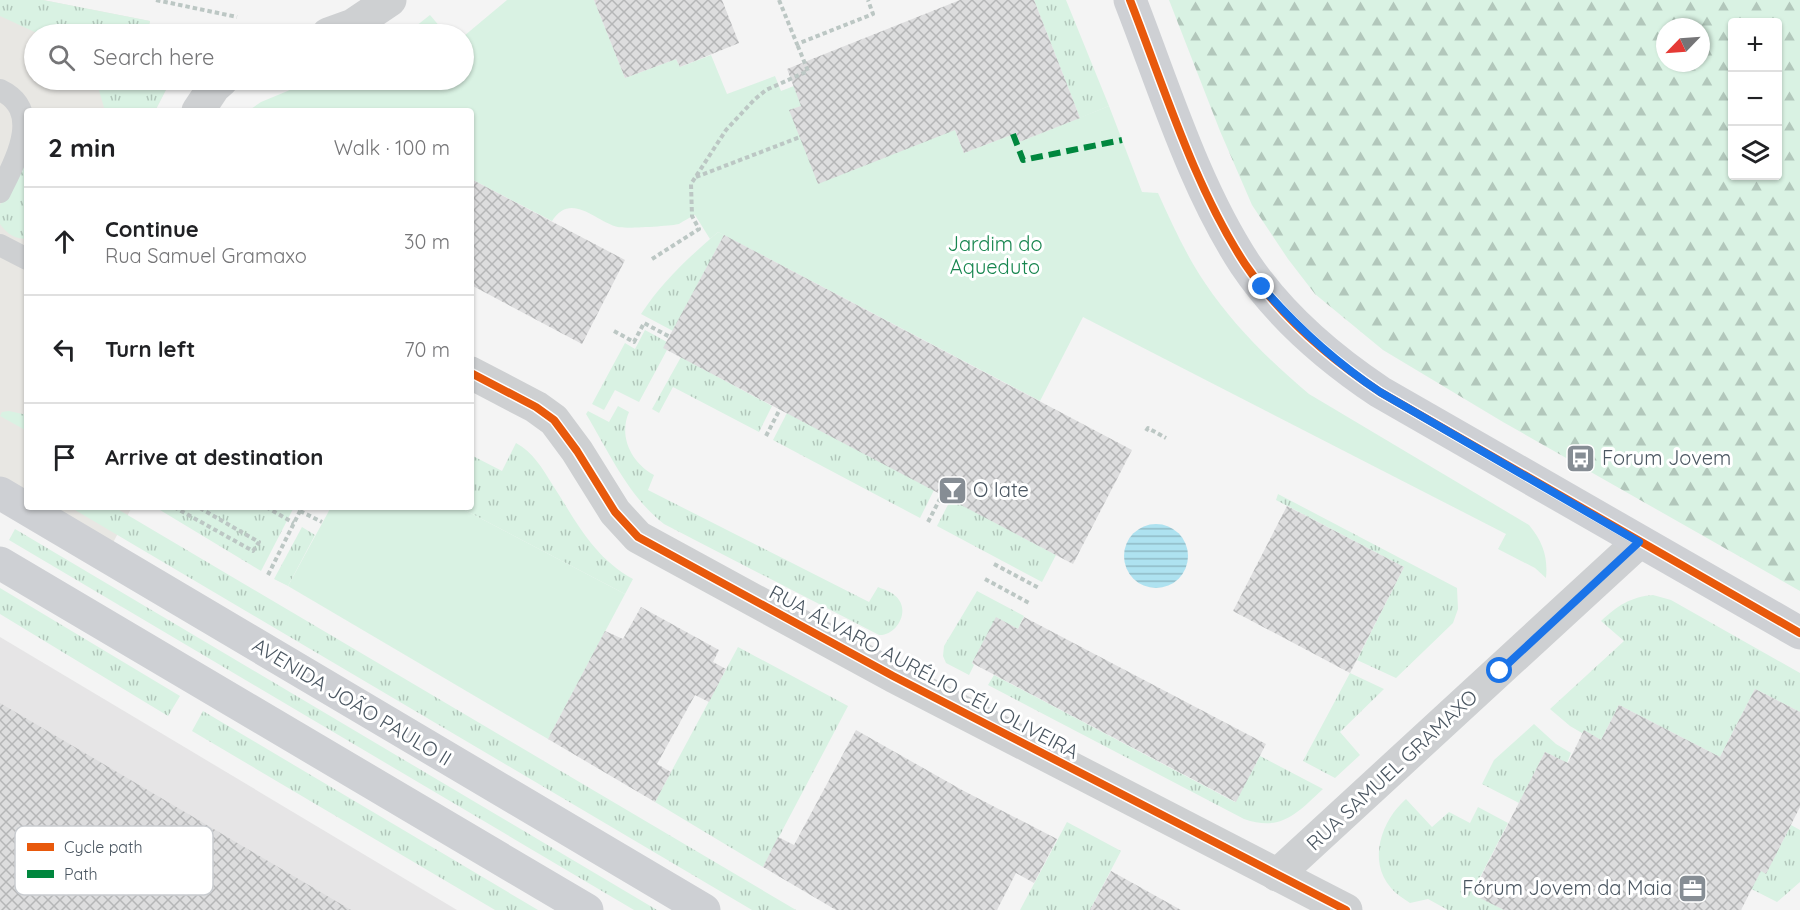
<!DOCTYPE html>
<html lang="en">
<head>
<meta charset="utf-8">
<style>
	body { margin:0; font-family:Quicksand,sans-serif; background:#f6f6f6; color:#202124 }
	.controls { position:absolute; right:18px; top:18px; display:grid; overflow:hidden; border-radius:6px; box-shadow:0 2px 4px #0004 }
	.controls button { width:54px; height:54px; display:grid; place-items:center; padding:0; border:0; border-bottom:2px solid #e0e0e0; background:#fff; color:#202124; font:30px sans-serif }
	.compass { position:absolute; left:1656px; top:18px; width:54px; height:54px; border-radius:50%; background:#fff; box-shadow:0 2px 4px #0004; rotate:245deg }
	.stop { position:absolute; width:18px; height:18px; margin:-14px; border:4px solid #1a73e8; border-radius:50%; background:#fff }
	.stop.end { background:#1a73e8; border-color:#fff; box-shadow:0 2px 6px #0008 }
	.list { margin:0; padding:0; list-style:none }
	h2 { display:flex; justify-content:space-between; align-items:center; height:78px; margin:0; padding:0 24px; font-size:26px }
	h2 small { font-size:20px; font-weight:400; color:#757577 }
	.list li { display:grid; grid-template-columns:39px 1fr auto; gap:18px; align-items:center; box-sizing:border-box; height:108px; padding:0 24px; border-top:2px solid #e0e0e0 }
	.list b { display:block; font-size:22px; white-space:nowrap }
	.list p { margin:0; font-size:20px; white-space:nowrap; color:#757577 }
	.list em { font-size:20px; font-style:normal; color:#757577 }
	.icon { flex:none; width:33px; height:33px; fill:none; stroke:currentColor; stroke-width:2; stroke-linecap:round; stroke-linejoin:round }
	.map { position:relative; flex:none; width:1800px; height:910px; overflow:hidden }
	.search { position:absolute; background:#fff; box-shadow:0 2px 4px #0004; left:24px; top:24px; width:450px; height:66px; display:flex; align-items:center; gap:15px; box-sizing:border-box; padding:0 21px; border-radius:33px; color:#757577; font-size:22px }
	.panel { position:absolute; background:#fff; box-shadow:0 2px 4px #0004; left:24px; top:108px; width:450px; height:402px; border-radius:6px }
	.map>svg:first-child { display:block }
	.commercial { fill:#e8e7e3 }
	.education { fill:#e6e5e6 }
	.grass { fill:url(#grass-tufts) }
	.forest { fill:url(#forest-firs); fill-rule:evenodd }
	.garden { fill:#d9f2e3 }
	.water { fill:url(#water-rules) }
	.building { fill:url(#building-cross-hatch) }
	.lines { fill:none; stroke-linecap:round; stroke-linejoin:round }
	.path { stroke:#bcc7c4; stroke-width:4; stroke-dasharray:4.5 3; stroke-linecap:butt }
	.lane { stroke:#ced0d2; stroke-width:22 }
	.street { stroke:#ced0d2; stroke-width:33 }
	.secondary { stroke:#ced0d4; stroke-width:33 }
	.quiet { stroke:#00873e; stroke-width:6; stroke-dasharray:12 6; stroke-linecap:butt }
	.cycleway-casing { stroke:#fff; stroke-width:11 }
	.cycleway { stroke:#e8590c; stroke-width:8 }
	.route { stroke:#1a73e8; stroke-width:8 }
	.labels { text-anchor:middle; stroke-width:6; stroke-linejoin:round; paint-order:stroke }
	.park-label { font-size:20px; fill:#17864f; stroke:#fff }
	.poi-label { font-size:20px; fill:#4a5661; stroke:#fff; text-anchor:start }
	.street-label { font-size:20px; fill:#4a5661; stroke:#fff }
	.key { fill:#fff; stroke:#c9ccd0; stroke-width:1.5 }
	.key-label { font-size:16px; fill:#4a5661 }
</style>
</head>
<body>
<div class="map">
<svg width="1800" height="910" viewBox="0 0 1800 910">
	<defs>
		<pattern id="grass-tufts" width="24" height="20" patternUnits="userSpaceOnUse" patternTransform="scale(1.5)"><rect width="24" height="20" fill="#d9f2e3"/><path d="M3 7l-1-3M5 7V3M7 7l1-3M15 17l-1-3M17 17v-4M19 17l1-3" fill="none" stroke="#b2c7bb"/></pattern>
		<pattern id="forest-firs" width="22" height="20" patternUnits="userSpaceOnUse" patternTransform="scale(1.5)"><rect width="22" height="20" fill="#d9f2e3"/><path d="M5 1l3.5 6h-7zM16 11l3.5 6h-7z" fill="#b2c7bb"/></pattern>
		<pattern id="water-rules" width="6" height="5" patternUnits="userSpaceOnUse" patternTransform="scale(1.5)"><rect width="6" height="5" fill="#aee2f0"/><path d="M0 2.5h6" fill="none" stroke="#90bac6"/></pattern>
		<pattern id="building-cross-hatch" width="8" height="8" patternUnits="userSpaceOnUse" patternTransform="scale(1.5)"><rect width="8" height="8" fill="#ddddde"/><path d="M0 0l8 8M0 8l8-8" fill="none" stroke="#b5b6b7"/></pattern>
	</defs>
	<rect width="100%" height="100%" fill="#f4f4f4"/>
	<g class="commercial">
		<polygon points="0,0 43,0 150,21 147,34 34,34 34,80 171,80 155,111 27,111 27,505 0,490"/>
		<polygon points="30,507 132,507 108,552"/>
	</g>
	<polygon class="education" points="0,637 171,739 457,910 0,910"/>
	<g class="grass">
		<polygon points="0,0 43,0 150,21 147,34 39,34 0,16"/>
		<polygon points="1034,0 1066,0 1109,106 1080,118"/>
		<polygon points="96,80 171,80 155,111 105,111"/>
		<path d="M27 147V239C15 239 7 234 0 224V205Z"/>
		<path d="M718 232 724 235 673 331 641 314C662 282 689 257 718 232Z"/>
		<polygon points="645,330 667,342 664,348 667,350 639,402 615,390 604,410 592,404 625,343 635,349"/>
		<polygon points="681,357 772,406 759,432 673,387 659,413 652,409"/>
		<path d="M618 406 629 412C618 437 632 463 654 475L648 490 869 602 878 587C885 590 895 593 899 600 909 614 895 636 879 635L664 524C628 496 609 452 586 414L588 411 609 422Z"/>
		<polygon points="9,411 27,415 27,431 0,416 2,412"/>
		<polygon points="787,413 934,490 920,518 773,440"/>
		<path d="M516 443C533 452 542 468 552 484 576 521 593 557 633 579L625 594 459 507H471V455L502 471Z"/>
		<polygon points="1278,494 1457,588 1458,609 1453,623 1396,678 1357,660 1404,567 1276,500"/>
		<polygon points="951,499 1056,555 1042,582 937,526"/>
		<polygon points="70,507 114,507 796,910 752,910"/>
		<polygon points="155,507 289,507 293,509 261,571"/>
		<polygon points="302,527 315,535 288,586 274,579"/>
		<polygon points="15,529 657,910 634,910 9,540"/>
		<polygon points="0,588 180,696 168,716 0,614"/>
		<polygon points="977,591 1024,616 1018,629 997,618 972,663 974,665 969,675 946,663 943,656 944,646"/>
		<path d="M1653 595 1671 600 1800 673V712L1755 689 1720 757 1619 705 1601 740 1584 731 1582 733 1570 726 1550 709 1624 641 1601 621C1617 606 1630 597 1653 595Z"/>
		<polygon points="738,647 848,706 763,867 655,802"/>
		<polygon points="1350,673 1384,689 1340,732 1360,755 1335,778 1303,761"/>
		<path d="M994 675 1235 802 1260 756 1323 789C1297 813 1282 832 1244 819L988 685Z"/>
		<polygon points="203,711 538,910 495,910 192,731"/>
		<polygon points="1534,724 1556,744 1571,753 1567,763 1545,752 1519,803 1482,784 1494,760"/>
		<path d="M1406 799 1432 827 1449 812 1470 823 1478 807 1508 823 1472 893 1504 910H1448L1428 899 1410 903C1403 898 1396 894 1391 888 1367 860 1382 820 1406 799Z"/>
		<polygon points="1067,822 1121,851 1090,910 1020,910"/>
		<polygon points="1791,825 1800,830 1800,882 1777,902 1724,875 1734,857 1766,873"/>
	</g>
	<path class="forest" d="M1169 0H1800V591L1503 422 1383 350 1315 294 1288 259 1252 205 1220 131ZM1732 22H1778V176H1732ZM1665 27H1701V63H1665Z"/>
	<g class="garden">
		<path d="M507 0H594L625 78 676 59 680 67 711 55 727 94 775 76 781 91 794 86 802 106 790 110 939 89 964 153 1016 133 1019 142 1109 106 1142 192 1158 193C1172 224 1186 255 1205 283 1233 325 1270 361 1309 394L1529 525C1543 542 1548 557 1546 578L1535 568 1498 549 1506 534 1083 317 1040 401 718 232 710 239 695 215C690 217 684 221 679 224 672 226 624 229 618 227 595 221 571 191 552 221L471 179V111H248L261 102 314 80H464V36Z"/>
		<polygon points="430,15 446,34 406,34"/>
		<polygon points="331,507 459,507 625,594 548,739 288,586"/>
	</g>
	<circle class="water" cx="1156" cy="556" r="32"/>
	<g class="building">
		<polygon points="594,0 722,0 739,43 680,67 676,59 625,78"/>
		<polygon points="960,0 1034,0 1080,118 1019,142 1016,133 964,153 955,130 818,184 789,110 801,106 787,69"/>
		<polygon points="471,179 625,260 582,344 471,285"/>
		<polygon points="724,235 1132,450 1073,564 663,348"/>
		<polygon points="1287,506 1404,567 1350,673 1233,611"/>
		<polygon points="641,607 719,650 713,662 726,669 709,702 695,695 657,764 671,772 655,802 548,739 605,631 623,639"/>
		<polygon points="996,617 1018,629 1024,617 1266,744 1236,802 972,663"/>
		<polygon points="1755,689 1800,712 1800,807 1766,874 1761,871 1741,910 1504,910 1472,894 1545,752 1568,763 1584,730 1601,740 1619,705 1720,757"/>
		<polygon points="0,703 351,910 0,910"/>
		<polygon points="856,730 962,790 1057,839 1034,883 1016,873 997,910 836,910 763,867 778,837 794,845"/>
		<polygon points="1111,871 1181,910 1090,910"/>
	</g>
	<g class="lines">
		<g class="path">
			<polyline points="156,0 237,17"/>
			<polyline points="779,0 797,44 873,14 868,0"/>
			<polyline points="696,177 800,137"/>
			<polyline points="652,259 699,229 692,216 691,184 726,130 755,99 766,90 808,71 797,44"/>
			<polyline points="614,331 634,342 644,323 670,337"/>
			<polyline points="1146,431 1148,428 1166,438"/>
			<polyline points="766,436 780,409"/>
			<polyline points="174,507 253,551 259,542 198,507"/>
			<polyline points="266,507 294,523"/>
			<polyline points="300,511 322,522"/>
			<polyline points="928,522 942,495"/>
			<polyline points="994,564 1039,588"/>
			<polyline points="268,575 302,507"/>
			<polyline points="985,579 1031,604"/>
		</g>
		<g class="lane">
			<path d="M0 90C44 111 15 161 0 192"/>
			<polyline points="0,245 27,259"/>
		</g>
		<g class="street">
			<polyline points="328,34 353,25 390,0"/>
			<polyline points="198,111 214,87 222,80"/>
			<polyline points="471,373 536,407 554,420 577,451 615,512 638,537 893,676 1346,910"/>
			<polyline points="1277,875 1639,542"/>
		</g>
		<g class="secondary">
			<path d="M1130 0C1164 87 1194 186 1245 264 1280 316 1329 358 1380 392L1800 633"/>
			<polyline points="0,493 704,910"/>
			<polyline points="0,563 587,910"/>
		</g>
		<polyline class="quiet" points="1013,134 1023,160 1122,140"/>
		<defs>
			<g id="cycleway">
				<path d="M1130 0C1164 87 1194 186 1245 264 1280 316 1329 358 1380 392L1800 633"/>
				<polyline points="471,373 536,407 554,420 577,451 615,512 638,537 893,676 1346,910"/>
			</g>
		</defs>
		<use href="#cycleway" class="cycleway-casing"/>
		<use href="#cycleway" class="cycleway"/>
	</g>
	<g class="lines">
		<path class="route" d="M1262 287C1298 328 1335 362 1380 392L1639 542 1500 671"/>
	</g>
	<defs>
		<symbol id="bus-square" viewBox="-11 -11 22 22"><rect x="-9" y="-9" width="18" height="18" rx="4" fill="#868d94" stroke="#fff"/><path d="M-5-6H5V4H4V6H2V4H-2V6H-4V4H-5ZM-3.5-4V0h7V-4ZM-3.5 1.2v1.5H-2V1.2ZM2 1.2v1.5H3.5V1.2Z" fill="#fff"/></symbol>
		<symbol id="bar-square" viewBox="-11 -11 22 22"><rect x="-9" y="-9" width="18" height="18" rx="4" fill="#868d94" stroke="#fff"/><path d="M-6-5H6L.8 .8V4.5H3.5V6h-7V4.5H-.8V.8Z" fill="#fff"/></symbol>
		<symbol id="office-square" viewBox="-11 -11 22 22"><rect x="-9" y="-9" width="18" height="18" rx="4" fill="#868d94" stroke="#fff"/><path d="M-6-3h4V-5.5h4V-3h4V5H-6ZM-1-4.5V-3h2v-1.5ZM-6 0V1H6V0Z" fill="#fff"/></symbol>
	</defs>
	<g fill-rule="evenodd">
		<use href="#bus-square" x="1564" y="442" width="33" height="33"/>
		<use href="#bar-square" x="936" y="474" width="33" height="33"/>
		<use href="#office-square" x="1676" y="872" width="33" height="33"/>
	</g>
	<g class="labels">
		<g class="park-label">
			<text x="995" y="251">Jardim do<tspan x="995" dy="23">Aqueduto</tspan></text>
		</g>
		<g class="poi-label">
			<text x="1602" y="465">Forum Jovem</text>
			<text x="973" y="497">O Iate</text>
			<text x="1672" y="895" text-anchor="end">Fórum Jovem da Maia</text>
		</g>
		<g class="street-label">
			<text transform="translate(924 672) rotate(28)" y="7">RUA ÁLVARO AURÉLIO CÉU OLIVEIRA</text>
			<text transform="translate(352 702) rotate(31)" y="7">AVENIDA JOÃO PAULO II</text>
			<text transform="translate(1392 770) rotate(-43)" y="7">RUA SAMUEL GRAMAXO</text>
		</g>
	</g>
	<rect x="15" y="826" width="198" height="69" rx="9" class="key"/>
	<rect x="27" y="843" width="27" height="8" fill="#e8590c"/>
	<rect x="27" y="870" width="27" height="8" fill="#00873e"/>
	<g class="key-label">
		<text x="64" y="853">Cycle path</text>
		<text x="64" y="880">Path</text>
	</g>
</svg>
<div class="controls">
<button>+</button>
<button>−</button>
<button><svg class="icon" aria-label="layers" viewBox="0 0 24 24"><path d="M12 4l9 5-9 5-9-5zM3 14l9 5 9-5"/></svg></button>
</div>
<svg class="compass" viewBox="-18 -18 36 36"><path d="M0-13l5 13h-10z" fill="#e53935"/><path d="M0 13l5-13h-10z" fill="#757577"/></svg>
<div class="stop" style="left:1500px;top:671px"></div>
<div class="stop end" style="left:1262px;top:287px"></div>
<div class="search"><svg class="icon" aria-label="search" viewBox="0 0 24 24"><circle cx="10" cy="10" r="6"/><path d="M15 15l6 6"/></svg>Search here</div>
<section class="panel">
<h2>2 min<small>Walk · 100 m</small></h2>
<ul class="list">
<li><svg class="icon" aria-label="ahead" viewBox="0 0 24 24"><path d="M12 20V5M6 11l6-6 6 6"/></svg><div><b>Continue</b><p>Rua Samuel Gramaxo</p></div><em>30 m</em></li>
<li><svg class="icon" aria-label="left" viewBox="0 0 24 24"><path d="M17 20v-9H6M10 6l-5 5 5 5"/></svg><div><b>Turn left</b></div><em>70 m</em></li>
<li><svg class="icon" aria-label="arrive" viewBox="0 0 24 24"><path d="M6 21V4h12l-3 4 3 4H6"/></svg><div><b>Arrive at destination</b></div></li>
</ul>
</section>
</div>
</body>
</html>
